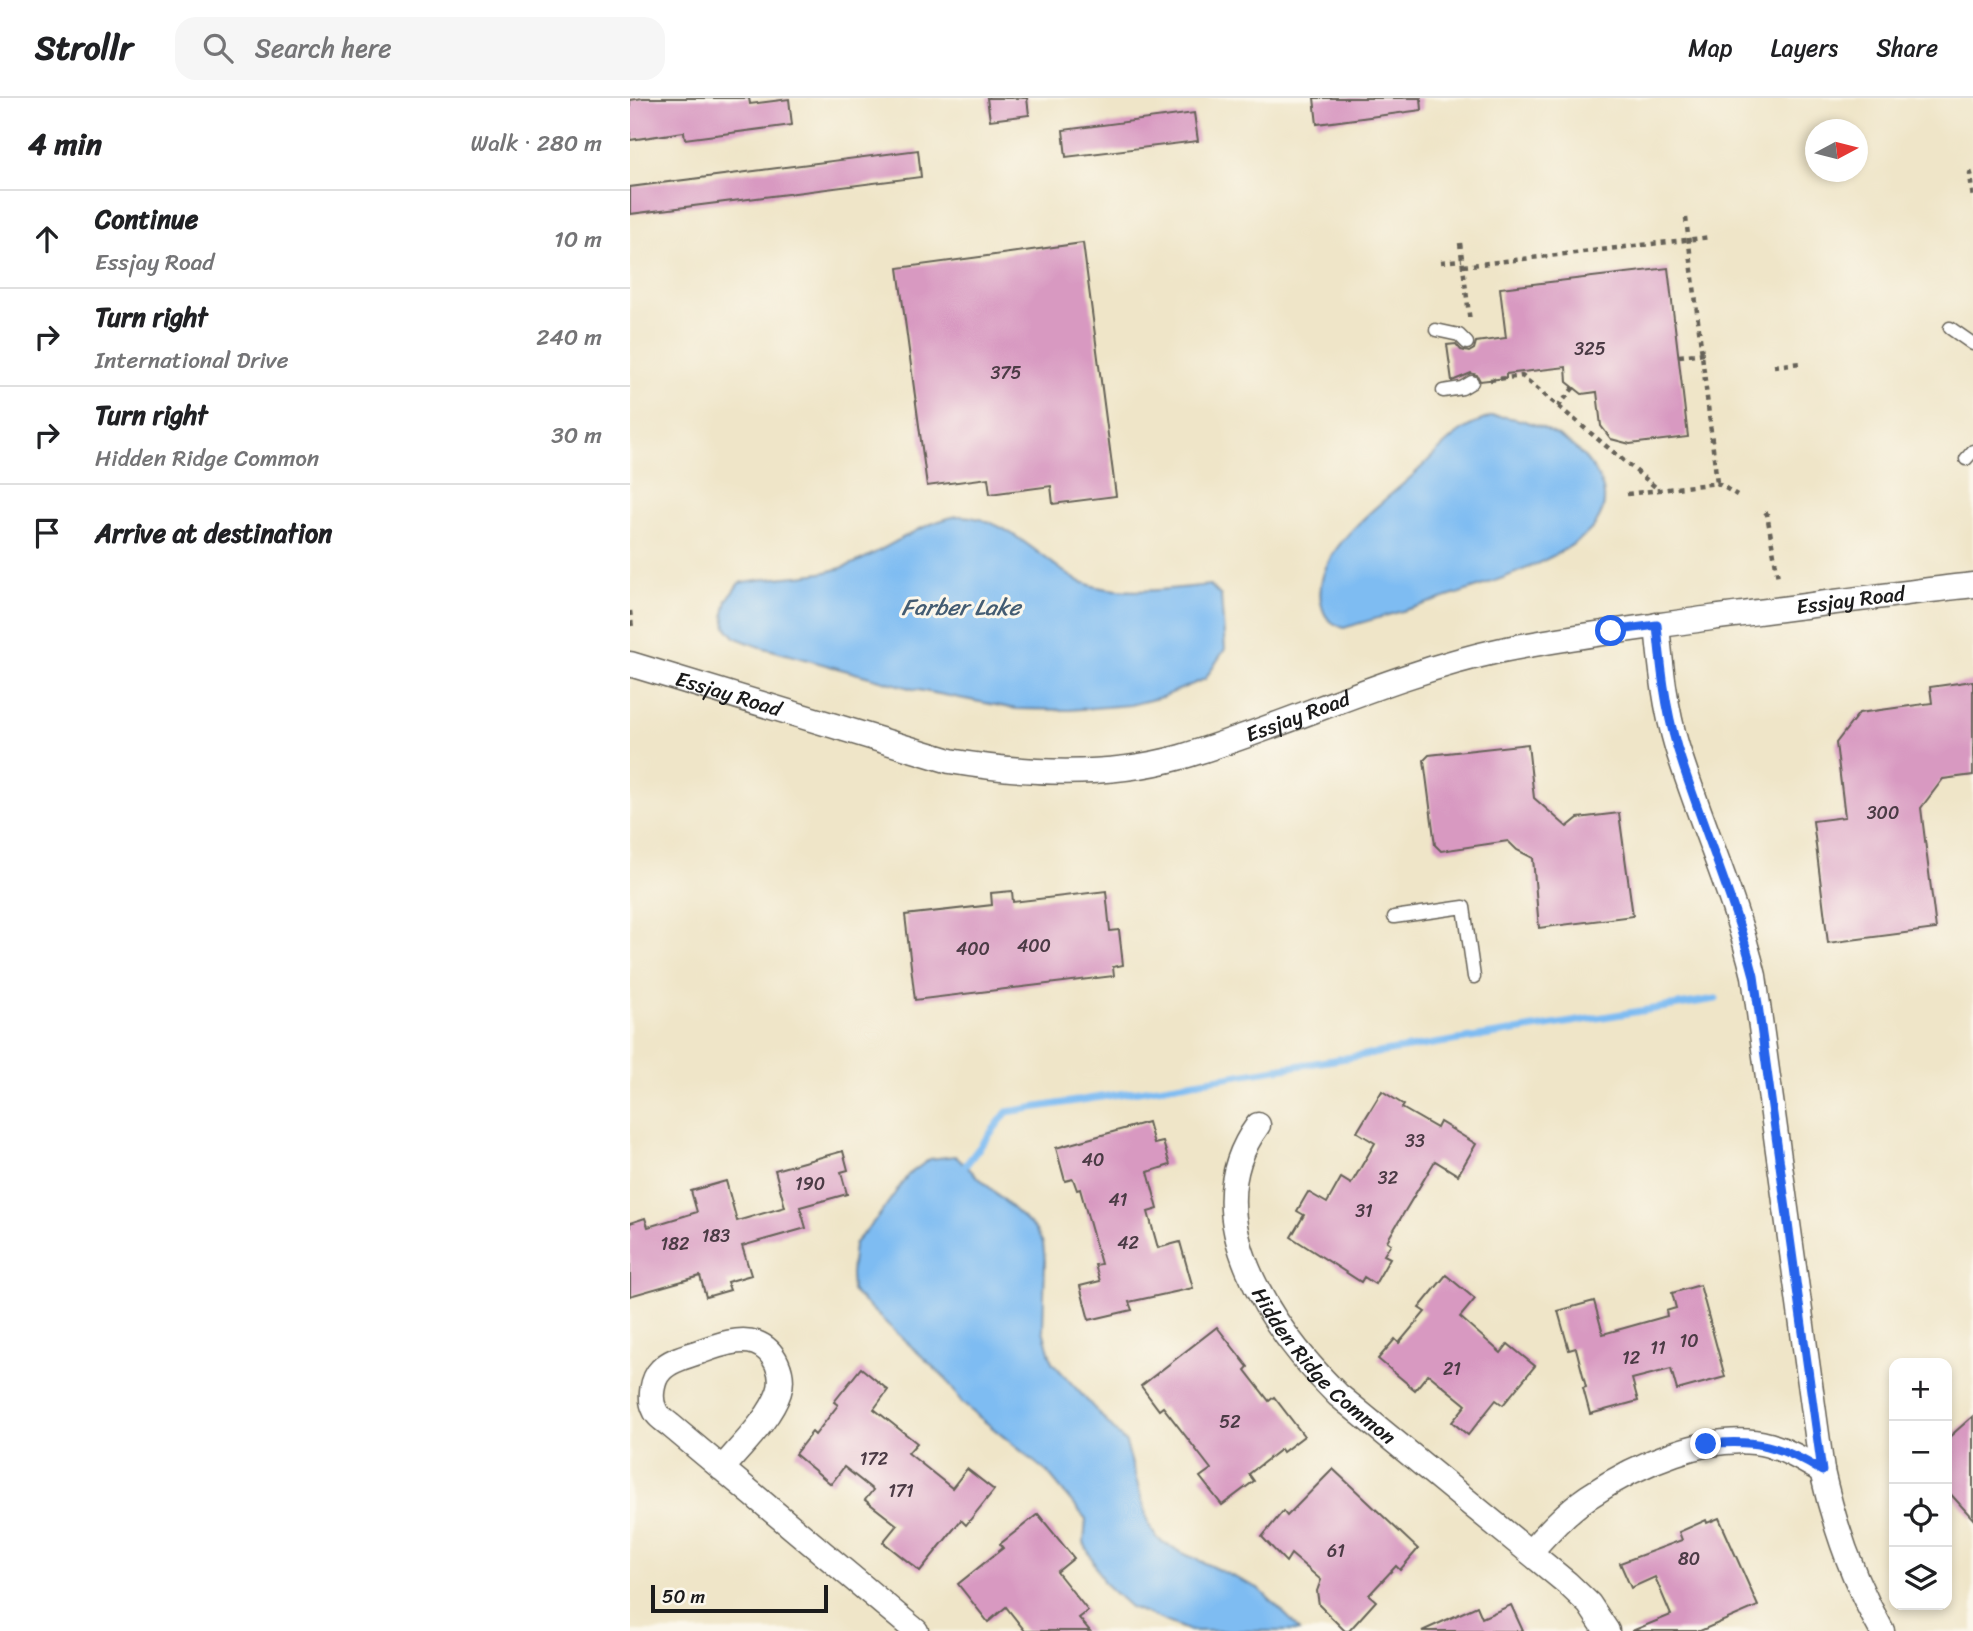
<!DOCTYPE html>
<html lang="en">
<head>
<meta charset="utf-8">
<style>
	body { margin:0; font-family:Sriracha,sans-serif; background:#f6f6f6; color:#202124 }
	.controls { position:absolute; right:21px; bottom:21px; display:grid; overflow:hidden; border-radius:14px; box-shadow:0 4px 10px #0003 }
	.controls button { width:63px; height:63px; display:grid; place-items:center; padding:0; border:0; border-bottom:2px solid #e0e0e0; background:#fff; color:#202124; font:35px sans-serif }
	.compass { position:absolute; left:1175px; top:21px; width:63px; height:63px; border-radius:50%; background:#fff; box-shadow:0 4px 10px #0003; rotate:83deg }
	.scale { position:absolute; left:21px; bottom:18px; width:177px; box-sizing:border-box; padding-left:7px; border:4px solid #1c1c1c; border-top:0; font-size:19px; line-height:24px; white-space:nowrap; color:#1c1c1c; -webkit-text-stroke:5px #fbf7ec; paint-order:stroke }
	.stop { position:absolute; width:21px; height:21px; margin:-16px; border:5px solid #2563eb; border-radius:50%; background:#fff }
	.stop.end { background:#2563eb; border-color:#fff; box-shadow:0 2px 7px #0008 }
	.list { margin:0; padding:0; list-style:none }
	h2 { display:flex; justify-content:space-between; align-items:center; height:91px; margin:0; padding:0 28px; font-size:30px }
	h2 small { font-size:23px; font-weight:400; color:#757577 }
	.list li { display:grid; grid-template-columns:46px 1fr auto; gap:21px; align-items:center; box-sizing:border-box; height:98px; padding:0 28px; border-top:2px solid #e0e0e0 }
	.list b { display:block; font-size:26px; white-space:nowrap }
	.list p { margin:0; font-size:23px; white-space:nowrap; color:#757577 }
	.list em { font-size:23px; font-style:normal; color:#757577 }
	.icon { flex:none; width:38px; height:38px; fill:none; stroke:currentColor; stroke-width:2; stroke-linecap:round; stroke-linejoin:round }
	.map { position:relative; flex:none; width:1343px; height:1533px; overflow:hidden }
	header { display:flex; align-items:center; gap:42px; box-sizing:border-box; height:98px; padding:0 35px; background:#fff; border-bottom:2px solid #e0e0e0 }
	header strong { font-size:33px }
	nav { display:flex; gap:38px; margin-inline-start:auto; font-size:24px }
	.search { width:490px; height:63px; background:#f6f6f6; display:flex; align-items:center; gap:18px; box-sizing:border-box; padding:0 24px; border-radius:21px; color:#757577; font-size:26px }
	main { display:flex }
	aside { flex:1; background:#fff }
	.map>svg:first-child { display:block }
	.water { fill:#7ebcf2; stroke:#4d6c87; stroke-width:2 }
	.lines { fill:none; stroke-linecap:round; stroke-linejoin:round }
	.stream { stroke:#7ebcf2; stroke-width:7 }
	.building { fill:#d899c1 }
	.lane-casing { stroke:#666258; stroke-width:15 }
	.street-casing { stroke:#666258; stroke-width:27 }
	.path { stroke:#666258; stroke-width:4.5; stroke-dasharray:5 5; stroke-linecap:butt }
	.lane { stroke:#fff; stroke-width:12 }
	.street { stroke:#fff; stroke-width:24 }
	.route { stroke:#2563eb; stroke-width:9 }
	.labels { text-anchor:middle; stroke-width:6; stroke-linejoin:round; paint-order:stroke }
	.number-label { font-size:18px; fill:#4b3b45 }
	.street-label { font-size:21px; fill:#1c1c1c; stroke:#fbf7ec }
	.water-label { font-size:23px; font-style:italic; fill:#435c72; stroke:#fbf7ec }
</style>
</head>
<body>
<header>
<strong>Strollr</strong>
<div class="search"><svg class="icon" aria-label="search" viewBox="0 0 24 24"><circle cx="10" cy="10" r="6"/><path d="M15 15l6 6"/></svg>Search here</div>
<nav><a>Map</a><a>Layers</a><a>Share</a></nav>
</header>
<main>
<aside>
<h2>4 min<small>Walk · 280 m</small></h2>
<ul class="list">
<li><svg class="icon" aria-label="ahead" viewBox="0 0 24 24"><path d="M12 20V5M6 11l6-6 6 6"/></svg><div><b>Continue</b><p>Essjay Road</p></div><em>10 m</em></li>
<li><svg class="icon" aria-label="right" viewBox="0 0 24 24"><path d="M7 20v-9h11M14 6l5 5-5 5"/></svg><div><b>Turn right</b><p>International Drive</p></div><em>240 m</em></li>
<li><svg class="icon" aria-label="right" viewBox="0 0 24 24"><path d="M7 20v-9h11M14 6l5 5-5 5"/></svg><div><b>Turn right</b><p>Hidden Ridge Common</p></div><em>30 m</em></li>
<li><svg class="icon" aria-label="arrive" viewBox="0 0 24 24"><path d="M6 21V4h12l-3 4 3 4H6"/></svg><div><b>Arrive at destination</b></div></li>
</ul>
</aside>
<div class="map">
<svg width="1343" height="1533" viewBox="0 0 1343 1533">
	<rect width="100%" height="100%" fill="#fbf7ec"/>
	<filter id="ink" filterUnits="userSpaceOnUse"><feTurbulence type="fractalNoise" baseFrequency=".0143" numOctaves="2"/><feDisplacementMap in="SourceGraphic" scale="14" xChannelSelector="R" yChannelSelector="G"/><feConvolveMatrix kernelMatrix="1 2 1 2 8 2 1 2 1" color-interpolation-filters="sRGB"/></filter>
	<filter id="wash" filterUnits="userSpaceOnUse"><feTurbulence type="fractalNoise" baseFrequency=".00686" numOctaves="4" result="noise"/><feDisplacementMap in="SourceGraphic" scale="28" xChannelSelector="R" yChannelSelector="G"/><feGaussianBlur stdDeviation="1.57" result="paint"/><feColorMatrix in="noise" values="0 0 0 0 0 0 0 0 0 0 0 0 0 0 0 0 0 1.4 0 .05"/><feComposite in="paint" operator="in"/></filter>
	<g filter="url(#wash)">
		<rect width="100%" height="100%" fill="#efe5c8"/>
		<g class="water">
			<path d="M862 318C897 319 933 335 956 361 971 379 982 400 967 424 938 471 769 513 714 530 700 525 694 520 691 504 683 453 747 410 781 379 798 364 814 344 833 332 842 326 853 322 862 318Z"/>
			<path d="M327 418C365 417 396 446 425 467 432 472 440 479 447 482 485 500 540 491 580 487L591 498 595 551 575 581 532 599 500 607 439 612 386 611 283 591 127 548 106 540 96 529 94 516 97 502 109 485C145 477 183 481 217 468 256 453 285 427 327 418Z"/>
			<polygon points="325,1058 405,1131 413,1145 415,1163 413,1232 422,1264 496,1345 519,1427 528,1441 544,1451 628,1490 661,1522 669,1533 560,1533 500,1509 474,1485 454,1445 456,1421 417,1374 332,1305 316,1281 222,1193 221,1176 224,1146 248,1119 278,1077 300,1061"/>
		</g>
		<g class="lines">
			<polyline class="stream" points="335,1068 377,1014 1086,901"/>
		</g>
		<g id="blocks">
			<g class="building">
				<polygon points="13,0 119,0 120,6 159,1 162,27 55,41 54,34 0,42 0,2"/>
				<polygon points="357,0 397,0 399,17 360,22"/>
				<polygon points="684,0 791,0 792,12 687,26"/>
				<polygon points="564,15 568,43 436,59 433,32"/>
				<polygon points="288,52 291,79 0,116 0,89"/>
				<polygon points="453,145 486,398 423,406 421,388 360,396 358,380 297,388 268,170"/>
				<polygon points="1038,170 1058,339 1000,346 981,341 971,328 967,294 952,296 937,284 936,269 876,276 876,280 850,283 847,277 841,275 822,283 817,247 826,246 831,252 839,254 844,251 846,244 876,240 870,190"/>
				<polygon points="1343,583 1343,677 1313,681 1291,710 1306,831 1198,845 1183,723 1215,719 1206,645 1229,615 1302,605 1300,589"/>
				<polygon points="898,646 904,700 937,729 948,720 989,715 1003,818 909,830 903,760 887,752 878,743 811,753 805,747 794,662 799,657"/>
				<polygon points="382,793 383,804 476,793 480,833 489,832 493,867 483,869 484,878 285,902 275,817 362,807 361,795"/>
				<polygon points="752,993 774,1007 772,1010 807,1030 810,1024 846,1046 828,1077 805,1063 757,1143 761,1146 754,1157 760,1160 745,1186 734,1179 731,1184 661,1139 674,1117 667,1113 678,1094 697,1105 711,1080 721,1086 745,1045 727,1034"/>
				<polygon points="518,1024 524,1046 533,1044 540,1067 518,1074 528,1111 518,1114 528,1150 550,1144 563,1190 499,1204 502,1212 459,1222 450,1188 470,1183 465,1167 471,1166 450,1091 447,1092 443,1081 435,1083 426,1050"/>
				<polygon points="213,1053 218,1072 211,1074 217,1096 170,1109 176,1130 112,1148 121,1177 97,1184 100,1192 76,1199 70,1178 0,1198 0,1125 15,1120 18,1129 67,1114 61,1093 96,1083 107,1123 155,1109 145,1072"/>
				<polygon points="816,1177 845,1201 830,1219 871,1255 878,1246 905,1268 873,1307 866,1302 838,1337 822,1324 836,1307 798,1276 785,1292 748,1261 765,1241 769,1245 795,1214 789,1210"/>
				<polygon points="1070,1187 1095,1279 1047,1292 1041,1271 1002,1281 1008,1303 960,1316 953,1290 956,1289 946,1250 939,1252 928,1213 964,1203 973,1236 1037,1218 1036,1213 1046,1210 1042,1195"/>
				<polygon points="587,1229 618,1269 615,1272 639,1303 644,1299 674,1338 653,1354 651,1351 619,1376 624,1383 592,1407 570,1379 581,1371 533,1309 529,1312 511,1288"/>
				<polygon points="231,1270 258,1292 244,1311 287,1345 278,1355 322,1390 337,1371 364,1392 336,1427 331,1422 290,1473 253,1444 267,1427 235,1402 243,1392 214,1369 201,1386 165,1356 182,1334 185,1337 208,1307 204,1304"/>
				<polygon points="1343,1318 1343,1421 1317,1392 1317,1341"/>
				<polygon points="703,1371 788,1451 770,1472 766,1468 739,1497 746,1503 719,1533 715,1533 689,1507 687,1493 691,1482 661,1456 656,1464 632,1439 653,1413 657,1418"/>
				<polygon points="408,1416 444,1460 427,1474 458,1513 449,1520 460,1533 395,1533 376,1509 358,1524 328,1486 373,1450 370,1446"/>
				<polygon points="1089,1420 1128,1508 1070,1533 1002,1533 1041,1517 1025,1479 1001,1490 990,1465 1052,1442 1049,1434 1076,1422 1077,1425"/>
				<polygon points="881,1507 893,1533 792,1533 847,1508 852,1520"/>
			</g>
		</g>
	</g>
	<g filter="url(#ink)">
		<use href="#blocks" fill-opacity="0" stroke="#666258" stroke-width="2"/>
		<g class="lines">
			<defs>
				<g id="lane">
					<polyline points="1320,230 1343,246"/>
					<polyline points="806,232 829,237 837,245"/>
					<polyline points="813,293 832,290 842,284"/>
					<polyline points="1336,361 1343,353"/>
					<polyline points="764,819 834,809 844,879"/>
				</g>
				<g id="street">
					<path d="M1027 527C1031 569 1035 609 1047 649 1071 726 1105 799 1124 878L1192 1373C1205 1431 1223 1482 1252 1533"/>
					<path id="s1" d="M0 566 320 663C395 676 476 680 551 659 659 627 761 576 872 552 941 538 1011 530 1081 520 1168 509 1256 497 1343 487"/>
					<path id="s2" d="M628 1027C561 1118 642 1231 708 1297L937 1485 959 1506 977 1533"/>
					<path d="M92 1371C110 1349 140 1321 149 1294 155 1276 145 1252 126 1245 109 1239 86 1248 69 1254 57 1258 40 1262 31 1272 22 1281 19 1301 25 1312 27 1318 35 1323 40 1327L286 1533"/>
					<path d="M900 1454C918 1434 936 1414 958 1399 1005 1367 1082 1332 1139 1347 1159 1353 1175 1363 1192 1373"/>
				</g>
			</defs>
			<use href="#lane" class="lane-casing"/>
			<use href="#street" class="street-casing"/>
			<g class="path">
				<polyline points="1343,75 1340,76 1343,102"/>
				<polyline points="1056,120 1087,385"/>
				<polyline points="830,145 840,224"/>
				<polyline points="811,164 832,162"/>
				<polyline points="833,168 1081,139"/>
				<polyline points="1049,258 1075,255"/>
				<polyline points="1144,268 1171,265"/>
				<polyline points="860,282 892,278 1029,392"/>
				<polyline points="928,309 944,289"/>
				<polyline points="997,396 1087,385 1107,397"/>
				<polyline points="1135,414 1137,416 1148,480"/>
				<polyline points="0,513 2,530"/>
			</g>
			<use href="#lane" class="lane"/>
			<use href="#street" class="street"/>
		</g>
	</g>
	<g class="lines" filter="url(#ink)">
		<path class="route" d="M981 533 1027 527C1031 569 1035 609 1047 649 1071 726 1104 800 1124 878L1192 1373C1150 1347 1126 1341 1076 1346"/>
	</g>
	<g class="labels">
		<g class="number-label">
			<text x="960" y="257">325</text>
			<text x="376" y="281">375</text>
			<text x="1253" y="721">300</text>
			<text x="404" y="854">400</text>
			<text x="343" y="857">400</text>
			<text x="785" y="1049">33</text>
			<text x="463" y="1068">40</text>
			<text x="758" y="1086">32</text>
			<text x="180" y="1092">190</text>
			<text x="488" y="1108">41</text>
			<text x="734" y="1119">31</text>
			<text x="86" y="1144">183</text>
			<text x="498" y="1151">42</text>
			<text x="45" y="1152">182</text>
			<text x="1059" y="1249">10</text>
			<text x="1028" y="1256">11</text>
			<text x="1001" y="1266">12</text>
			<text x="822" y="1277">21</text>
			<text x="600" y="1330">52</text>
			<text x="244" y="1367">172</text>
			<text x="271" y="1399">171</text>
			<text x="706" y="1459">61</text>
			<text x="1059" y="1467">80</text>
		</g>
		<g class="street-label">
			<text dy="7" stroke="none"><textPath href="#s1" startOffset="1258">Essjay Road</textPath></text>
			<text dy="7" stroke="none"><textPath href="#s1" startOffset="103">Essjay Road</textPath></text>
			<text dy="7" stroke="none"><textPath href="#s1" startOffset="691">Essjay Road</textPath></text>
			<text dy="7" stroke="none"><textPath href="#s2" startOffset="276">Hidden Ridge Common</textPath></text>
		</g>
		<g class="water-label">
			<text x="331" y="517">Farber Lake</text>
		</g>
	</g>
</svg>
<div class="controls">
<button>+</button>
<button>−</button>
<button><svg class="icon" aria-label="locate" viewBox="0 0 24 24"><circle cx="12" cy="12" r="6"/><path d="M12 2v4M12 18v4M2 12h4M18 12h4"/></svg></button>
<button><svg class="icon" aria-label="layers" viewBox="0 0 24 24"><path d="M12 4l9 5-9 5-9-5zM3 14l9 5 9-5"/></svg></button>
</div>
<svg class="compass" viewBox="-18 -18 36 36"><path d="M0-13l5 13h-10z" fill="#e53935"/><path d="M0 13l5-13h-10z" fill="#757577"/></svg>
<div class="scale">50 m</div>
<div class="stop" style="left:981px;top:533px"></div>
<div class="stop end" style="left:1076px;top:1346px"></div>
</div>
</main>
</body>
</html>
